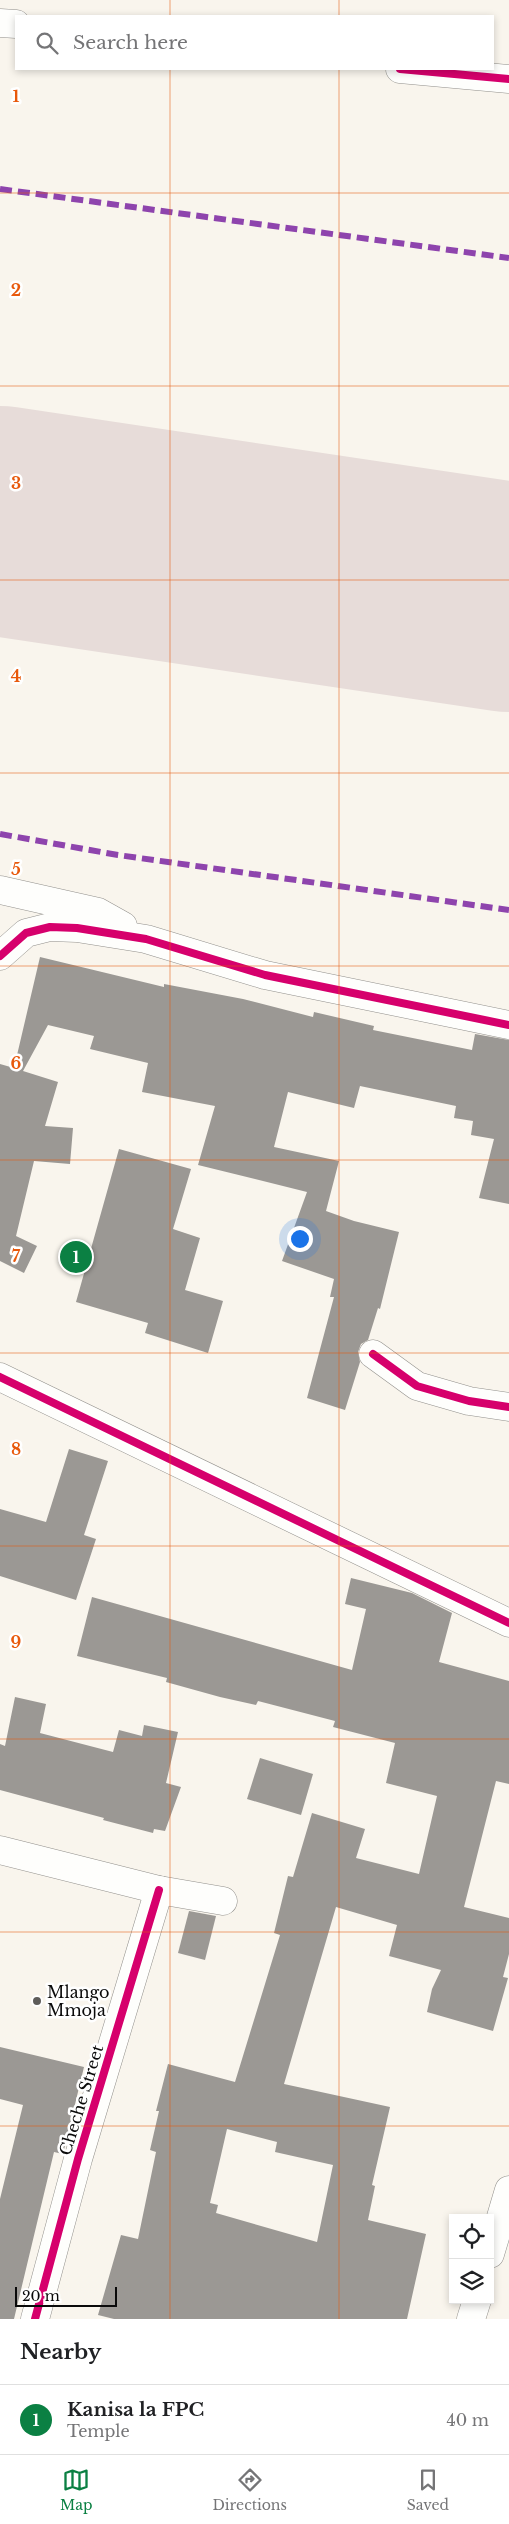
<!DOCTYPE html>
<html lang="en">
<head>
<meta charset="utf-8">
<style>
	body { margin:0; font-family:"Libre Baskerville",serif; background:#f2f2f2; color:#202124 }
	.controls { position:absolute; right:15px; bottom:15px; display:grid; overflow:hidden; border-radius:0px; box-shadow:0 2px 8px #0003 }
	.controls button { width:45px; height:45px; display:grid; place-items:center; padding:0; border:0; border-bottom:1px solid #e0e0e0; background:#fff; color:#202124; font:25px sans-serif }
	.scale { position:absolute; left:15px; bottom:12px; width:102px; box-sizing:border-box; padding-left:5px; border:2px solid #0a0a0a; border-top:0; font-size:14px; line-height:18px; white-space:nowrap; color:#0a0a0a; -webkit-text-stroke:4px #fff; paint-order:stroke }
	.you { position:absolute; left:299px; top:1238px; width:18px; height:18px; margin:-12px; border:4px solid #fff; border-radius:50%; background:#1a73e8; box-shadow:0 0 0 8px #1a73e833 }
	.badge { display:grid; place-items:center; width:32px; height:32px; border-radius:50%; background:#0b8043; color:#fff; font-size:16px; font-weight:700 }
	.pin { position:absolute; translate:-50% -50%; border:2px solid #fff; box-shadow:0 1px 5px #0006 }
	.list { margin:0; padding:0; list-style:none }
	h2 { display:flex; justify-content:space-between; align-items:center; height:65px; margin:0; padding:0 20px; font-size:21px }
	h2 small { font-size:16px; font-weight:400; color:#757577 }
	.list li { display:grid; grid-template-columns:32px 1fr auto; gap:15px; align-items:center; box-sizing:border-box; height:70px; padding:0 20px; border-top:1px solid #e0e0e0 }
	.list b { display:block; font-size:19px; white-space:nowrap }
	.list p { margin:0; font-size:16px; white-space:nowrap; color:#757577 }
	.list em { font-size:16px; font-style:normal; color:#757577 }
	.icon { flex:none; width:28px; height:28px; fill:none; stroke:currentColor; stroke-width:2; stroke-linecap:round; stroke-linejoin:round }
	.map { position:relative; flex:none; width:509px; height:2319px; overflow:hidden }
	.search { position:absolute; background:#fff; box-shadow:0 2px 8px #0003; left:15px; right:15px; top:15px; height:55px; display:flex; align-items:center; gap:12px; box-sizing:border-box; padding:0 18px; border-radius:0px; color:#757577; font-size:19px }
	.sheet { height:135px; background:#fff }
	nav { display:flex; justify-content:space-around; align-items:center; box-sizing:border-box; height:70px; border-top:1px solid #e0e0e0; background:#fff; font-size:14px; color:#757577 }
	nav a { display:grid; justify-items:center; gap:2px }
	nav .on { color:#0b8043 }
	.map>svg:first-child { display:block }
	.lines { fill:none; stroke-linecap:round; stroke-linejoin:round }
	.runway { stroke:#e7dcd9; stroke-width:230 }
	.building { fill:#9b9894; fill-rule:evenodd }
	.minor-casing { stroke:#92908c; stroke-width:29 }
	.minor { stroke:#fefefc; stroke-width:28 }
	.quiet { stroke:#8e44ad; stroke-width:6; stroke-dasharray:12 6; stroke-linecap:butt }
	.cycleway-casing { stroke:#fff; stroke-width:11 }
	.cycleway { stroke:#d6006c; stroke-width:8 }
	.grid { fill:none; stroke:#e8590c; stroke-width:1; stroke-opacity:0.55 }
	.poi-dot { fill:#5e5c59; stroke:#fff; stroke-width:2 }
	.labels { text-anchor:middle; stroke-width:5; stroke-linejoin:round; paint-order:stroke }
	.poi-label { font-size:16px; fill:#0a0a0a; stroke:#fff; text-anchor:start }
	.street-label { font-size:16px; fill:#0a0a0a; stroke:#fff }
	.grid-label { font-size:16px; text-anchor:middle; font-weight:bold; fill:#e8590c; stroke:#fff; stroke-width:5; stroke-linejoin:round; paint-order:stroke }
</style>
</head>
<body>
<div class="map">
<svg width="509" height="2319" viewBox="0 0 509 2319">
	<rect width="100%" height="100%" fill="#f9f5ed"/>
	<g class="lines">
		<polyline class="runway" points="0,521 509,597"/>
	</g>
	<g class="building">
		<polygon points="40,957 164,987 164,984 243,999 313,1017 314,1012 374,1026 373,1030 472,1050 475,1034 509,1040 509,1204 479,1198 494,1139 471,1135 473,1121 454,1118 456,1106 360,1086 354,1108 288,1092 274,1147 339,1161 326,1211 354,1221 399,1232 380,1309 378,1308 368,1340 361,1344 358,1352 360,1362 345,1410 307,1398 334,1297 330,1297 334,1279 282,1261 307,1192 198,1165 215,1106 142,1092 148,1063 90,1049 94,1036 48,1025 23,1071 58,1082 45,1126 73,1128 70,1164 34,1161 16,1236 37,1246 24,1273 0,1261 0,1064 14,1068"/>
		<polygon points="119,1149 191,1169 173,1229 200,1238 185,1290 223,1301 208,1353 145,1333 148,1323 76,1302"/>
		<polygon points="69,1449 108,1461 84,1535 96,1539 76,1600 0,1576 0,1509 46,1522"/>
		<path d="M351 1578 412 1593 452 1613 439 1662 509 1681V1784L496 1781 464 1907 509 1918V1954L503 1977 508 1978 493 2031 427 2012 432 1989 441 1970 389 1956 397 1925 336 1907 284 2084 390 2107 372 2185 375 2186 368 2220 426 2234 407 2319H114L98 2315 121 2235 138 2239 156 2152 150 2150 159 2111H156L168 2064 235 2082 280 1935 274 1933 288 1876 293 1877 312 1813 365 1829 356 1858 419 1874 437 1796 386 1783 395 1743 333 1727 335 1721 258 1701 256 1705 220 1697 166 1682 167 1678 77 1656 92 1597 352 1670 366 1609 345 1604ZM227 2129 277 2142 275 2152 333 2165 317 2242 216 2213 218 2205 210 2203Z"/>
		<polygon points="15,1697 46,1704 40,1733 113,1752 119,1730 142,1736 144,1725 178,1732 166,1783 181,1787 165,1831 154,1829 153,1833 103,1820 104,1818 0,1790 0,1744 5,1746"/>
		<polygon points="260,1758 313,1774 301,1815 247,1799"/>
		<polygon points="189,1911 216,1916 205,1960 178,1953"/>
		<polygon points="0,2047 84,2067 63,2154 54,2152 14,2319 0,2319 0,2199 23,2105 0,2099"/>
	</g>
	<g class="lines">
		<defs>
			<g id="minor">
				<polyline points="0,23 16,24"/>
				<polyline points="400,69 509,79"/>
				<polyline points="0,890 98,912 123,926"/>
				<polyline points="0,956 26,933 50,927 77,928 146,939 265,975 509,1025"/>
				<polyline points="373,1354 417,1386 469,1401 509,1407"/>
				<polyline points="0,1377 509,1623"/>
				<polyline points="0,1850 159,1890 223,1901"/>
				<polyline points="490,2254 509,2190"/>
				<polyline points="35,2319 78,2159 159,1890"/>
				<polyline points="471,2319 477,2300"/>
			</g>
		</defs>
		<use href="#minor" class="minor-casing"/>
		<use href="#minor" class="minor"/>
		<g class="quiet">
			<polyline points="0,189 509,258"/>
			<polyline points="0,834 118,855 509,910"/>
		</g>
		<defs>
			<g id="cycleway">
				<polyline points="400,69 509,79"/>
				<polyline points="0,956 26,933 50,927 77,928 146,939 265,975 509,1025"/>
				<polyline points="373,1354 417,1386 469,1401 509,1407"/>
				<polyline points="0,1377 509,1623"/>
				<polyline points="35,2319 78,2159 159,1890"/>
			</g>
		</defs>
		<use href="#cycleway" class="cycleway-casing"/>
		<use href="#cycleway" class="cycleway"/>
	</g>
	<path class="grid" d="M170 0V16M339 0V16M170 69V2319M339 69V2319M0 193H509M0 386H509M0 580H509M0 773H509M0 966H509M0 1160H509M0 1353H509M0 1546H509M0 1739H509M0 1932H509M0 2126H509"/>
	<circle class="poi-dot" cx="37" cy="2001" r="5"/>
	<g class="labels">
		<g class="poi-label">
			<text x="47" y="1998">Mlango<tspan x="47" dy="18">Mmoja</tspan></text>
		</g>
		<g class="street-label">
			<text transform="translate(81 2100) rotate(-73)" y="6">Cheche Street</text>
		</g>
	</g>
	<g class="grid-label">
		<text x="16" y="102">1</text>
		<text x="16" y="296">2</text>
		<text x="16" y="489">3</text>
		<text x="16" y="682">4</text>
		<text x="16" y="875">5</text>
		<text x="16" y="1069">6</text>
		<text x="16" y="1262">7</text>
		<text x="16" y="1455">8</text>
		<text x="16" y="1648">9</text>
	</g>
</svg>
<div class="controls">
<button><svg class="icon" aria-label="locate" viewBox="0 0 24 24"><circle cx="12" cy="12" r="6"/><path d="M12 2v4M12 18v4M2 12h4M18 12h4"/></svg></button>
<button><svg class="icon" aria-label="layers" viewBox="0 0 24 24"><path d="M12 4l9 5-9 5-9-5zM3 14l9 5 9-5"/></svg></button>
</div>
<div class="scale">20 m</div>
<div class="you"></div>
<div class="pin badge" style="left:76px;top:1257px">1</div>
<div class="search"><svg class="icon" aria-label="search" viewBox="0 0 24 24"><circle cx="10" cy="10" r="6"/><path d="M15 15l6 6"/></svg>Search here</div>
</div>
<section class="sheet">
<h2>Nearby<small></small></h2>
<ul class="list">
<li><span class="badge">1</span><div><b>Kanisa la FPC</b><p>Temple</p></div><em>40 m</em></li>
</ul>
</section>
<nav>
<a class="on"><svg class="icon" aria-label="map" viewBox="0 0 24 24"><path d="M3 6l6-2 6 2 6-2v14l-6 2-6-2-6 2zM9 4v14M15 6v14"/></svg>Map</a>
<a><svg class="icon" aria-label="directions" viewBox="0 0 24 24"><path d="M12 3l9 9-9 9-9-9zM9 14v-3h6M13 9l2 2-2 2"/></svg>Directions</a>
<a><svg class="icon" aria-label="saved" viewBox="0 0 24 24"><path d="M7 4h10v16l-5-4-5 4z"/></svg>Saved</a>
</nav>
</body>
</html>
